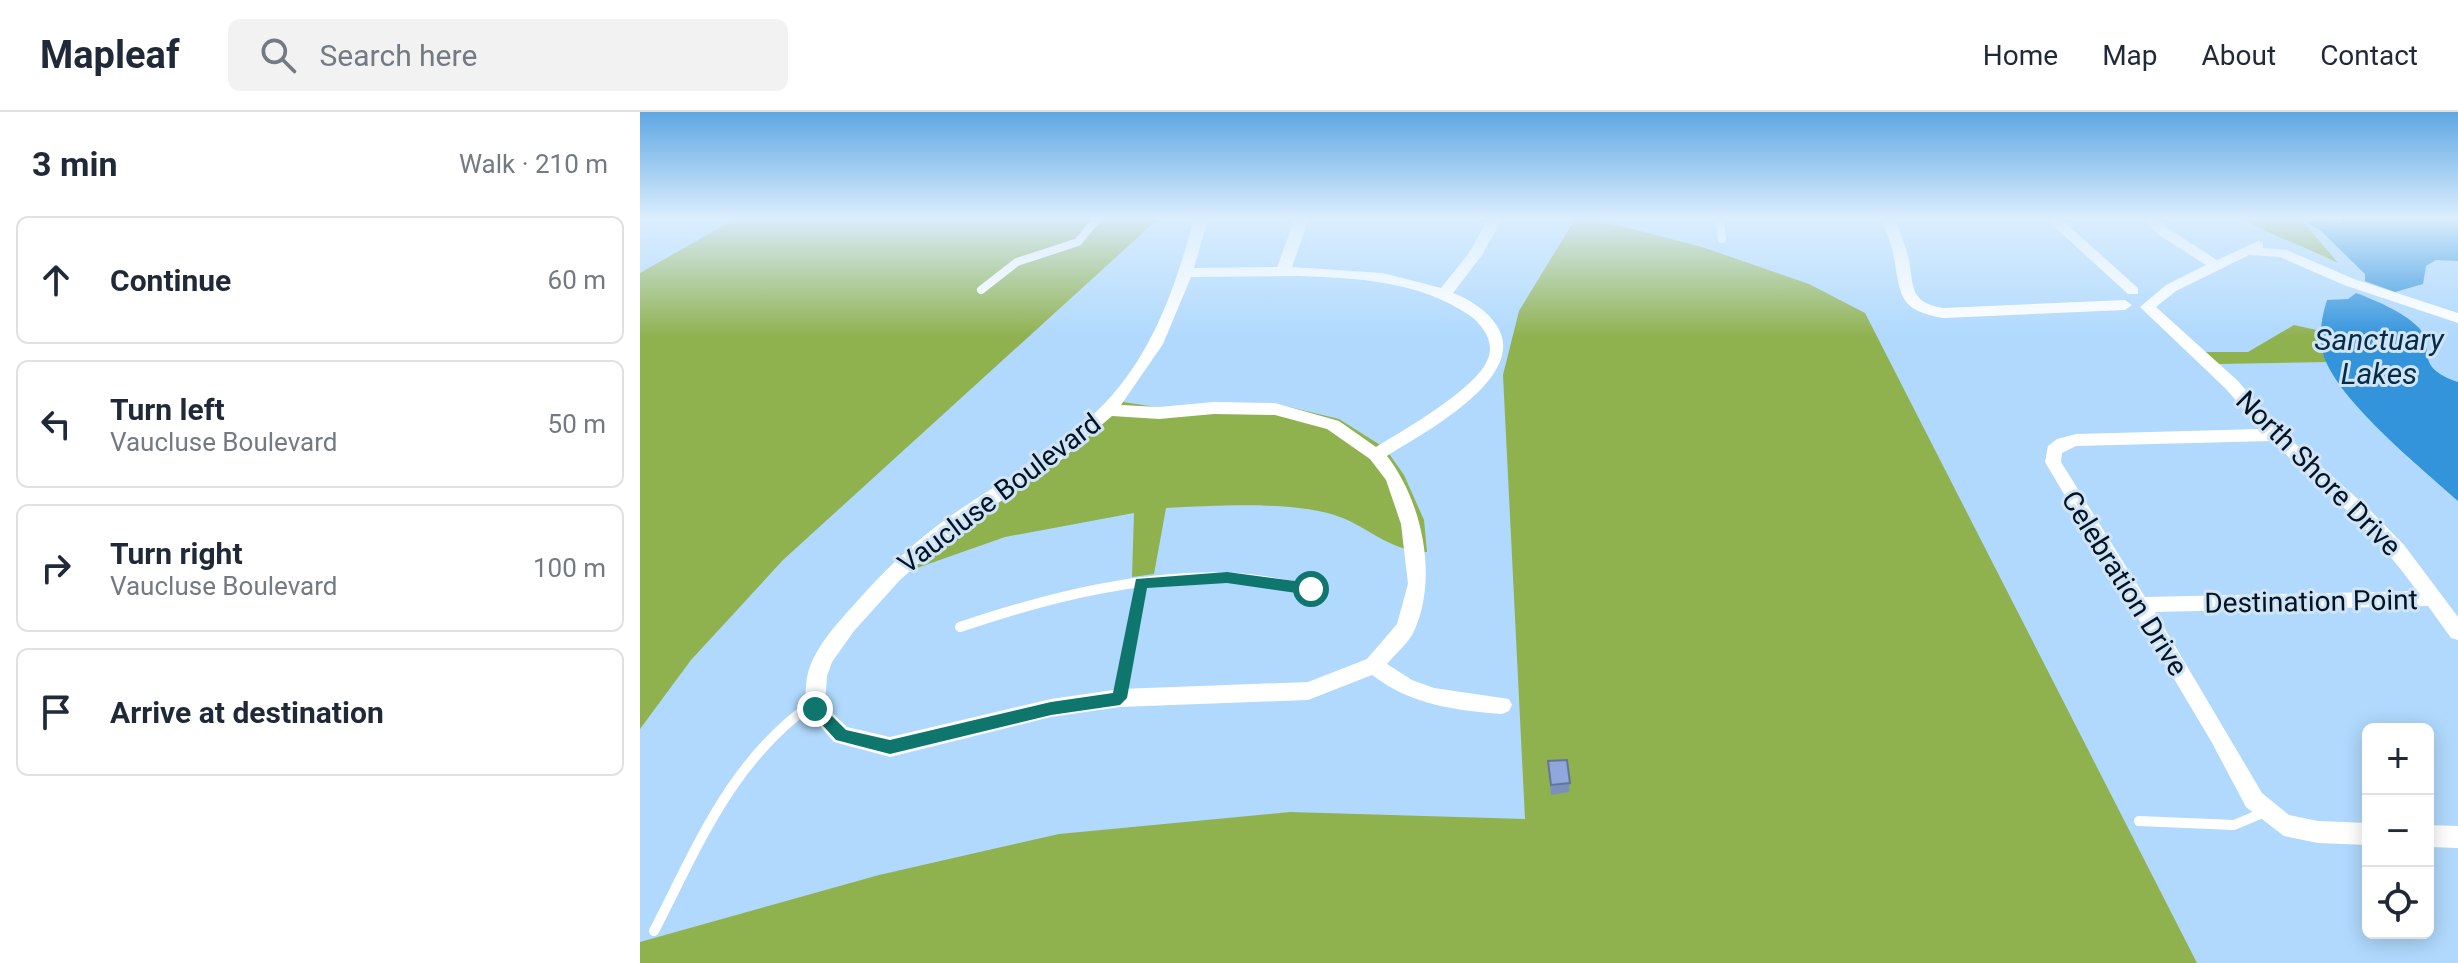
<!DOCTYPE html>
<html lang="en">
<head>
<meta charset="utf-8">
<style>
	body { margin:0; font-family:Roboto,sans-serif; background:#f2f2f3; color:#1f2937 }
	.controls { position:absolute; right:24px; bottom:24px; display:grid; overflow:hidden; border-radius:12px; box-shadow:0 4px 20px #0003 }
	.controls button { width:72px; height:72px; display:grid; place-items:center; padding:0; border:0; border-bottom:2px solid #e0e1e3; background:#fff; color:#1f2937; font:40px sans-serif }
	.stop { position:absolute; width:24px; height:24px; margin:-18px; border:6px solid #0f766e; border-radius:50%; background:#fff }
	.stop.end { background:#0f766e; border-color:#fff; box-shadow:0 2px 8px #0008 }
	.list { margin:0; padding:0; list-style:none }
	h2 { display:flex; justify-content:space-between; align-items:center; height:104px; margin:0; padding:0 32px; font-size:34px }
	h2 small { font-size:26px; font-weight:400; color:#747a83 }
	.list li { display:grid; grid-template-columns:52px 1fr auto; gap:24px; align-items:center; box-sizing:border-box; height:128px; margin:0 16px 16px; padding:0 16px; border:2px solid #e0e1e3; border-radius:12px }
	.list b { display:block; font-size:30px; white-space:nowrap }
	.list p { margin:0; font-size:26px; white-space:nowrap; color:#747a83 }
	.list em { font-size:26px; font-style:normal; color:#747a83 }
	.icon { flex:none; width:44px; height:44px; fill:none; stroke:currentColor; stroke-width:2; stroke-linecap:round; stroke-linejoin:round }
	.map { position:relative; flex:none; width:1818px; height:851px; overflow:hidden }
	header { display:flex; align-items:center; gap:48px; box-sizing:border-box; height:112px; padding:0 40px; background:#fff; border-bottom:2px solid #e0e1e3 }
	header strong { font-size:38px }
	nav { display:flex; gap:44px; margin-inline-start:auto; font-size:28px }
	.search { width:560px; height:72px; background:#f2f2f3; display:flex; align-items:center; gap:20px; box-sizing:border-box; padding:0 28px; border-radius:12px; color:#747a83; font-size:30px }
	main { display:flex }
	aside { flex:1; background:#fff }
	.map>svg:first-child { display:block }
	.green { fill:#8fb14e }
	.water { fill:#3394dc }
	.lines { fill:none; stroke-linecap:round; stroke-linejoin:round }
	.lane-far1 { stroke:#fff; stroke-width:8 }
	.lane { stroke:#fff; stroke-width:10 }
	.street { fill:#fff; fill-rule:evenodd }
	.wall { fill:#7b90be }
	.building { fill:#8fa7dd; stroke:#64759b; stroke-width:2 }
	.route { fill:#0f766e }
	.labels { text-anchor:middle; stroke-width:6; stroke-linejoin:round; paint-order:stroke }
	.street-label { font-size:28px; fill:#021424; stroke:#d0e4f6 }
	.water-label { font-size:30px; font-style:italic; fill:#042d4a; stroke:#d0e4f6 }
</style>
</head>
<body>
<header>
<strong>Mapleaf</strong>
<div class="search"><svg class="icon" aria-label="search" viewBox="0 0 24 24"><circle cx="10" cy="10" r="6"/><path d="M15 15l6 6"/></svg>Search here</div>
<nav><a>Home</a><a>Map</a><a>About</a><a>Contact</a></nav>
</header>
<main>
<aside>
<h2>3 min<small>Walk · 210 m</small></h2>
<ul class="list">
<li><svg class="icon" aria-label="ahead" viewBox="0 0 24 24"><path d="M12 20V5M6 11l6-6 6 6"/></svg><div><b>Continue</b></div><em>60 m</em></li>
<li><svg class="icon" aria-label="left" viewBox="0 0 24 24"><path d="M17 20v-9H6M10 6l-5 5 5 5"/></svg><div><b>Turn left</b><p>Vaucluse Boulevard</p></div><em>50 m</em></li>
<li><svg class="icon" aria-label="right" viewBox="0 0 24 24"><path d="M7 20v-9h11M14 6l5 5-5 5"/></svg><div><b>Turn right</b><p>Vaucluse Boulevard</p></div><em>100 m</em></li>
<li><svg class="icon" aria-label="arrive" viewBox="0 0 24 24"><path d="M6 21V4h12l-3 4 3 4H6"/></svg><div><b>Arrive at destination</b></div></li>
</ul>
</aside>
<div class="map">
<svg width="1818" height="851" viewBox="0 0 1818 851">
	<rect width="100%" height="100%" fill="#b0d9fd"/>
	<g class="green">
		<polygon points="95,107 518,107 143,448 51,548 0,617 0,161"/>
		<polygon points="935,107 953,107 1062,135 1169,172 1225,201 1557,851 0,851 0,830 239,763 419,722 650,700 885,707 863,263 879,199"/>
		<path d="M1602 107H1661L1698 151C1666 135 1633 124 1602 107Z"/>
		<polygon points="1654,213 1681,219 1682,240 1688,250 1577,252 1565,240 1608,240"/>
		<path d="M477 289 522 296 637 292 699 307 745 336 764 363 784 408 787 440C748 440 725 411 691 402 645 389 574 394 526 396L514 462 492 465 494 401 365 425 277 456 261 459Z"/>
	</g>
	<g class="water">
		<polygon points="1701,107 1818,107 1818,149 1796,148 1786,154 1783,172 1755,180 1725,169 1725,162 1679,117 1666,111 1678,108 1702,111"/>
		<path d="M1716 181C1735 188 1763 200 1777 214 1798 234 1770 254 1818 270V389C1783 357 1690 283 1682 237 1679 220 1682 204 1687 188L1708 187Z"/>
	</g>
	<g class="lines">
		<g class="lane-far1">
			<polyline points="1080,107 1082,127"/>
			<polyline points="341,178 377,150 438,130 457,107"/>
		</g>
		<g class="lane">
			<path d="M320 515C409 485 503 461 598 466 622 468 647 473 671 477"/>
			<polyline points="480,586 501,470"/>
			<polyline points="1499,709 1594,713 1625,700"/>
			<path d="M14 819C59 732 91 649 173 591"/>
		</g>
		<g class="street">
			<path d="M554 107H568L554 156 637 155 655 107H669L652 155 743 161 801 176 829 141 848 107H862L842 143 813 181C829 187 848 199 857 214 890 265 782 322 747 344 782 389 798 464 775 517 770 530 756 541 747 552L772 568 794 576 869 587 872 593 869 599 862 602C813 598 772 593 732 563L668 588 480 595 411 605 250 645 194 630 165 597C166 585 165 572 168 561 175 536 194 515 211 496 241 462 272 431 309 405 362 368 420 338 465 291 513 241 536 173 554 107ZM659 164C717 166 779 169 829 203 843 213 856 231 847 249 834 278 764 318 736 335L699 309 635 291 574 290 519 295 481 293 523 232 551 165ZM574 302 635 303 687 317 730 347 746 368 761 412 768 472 757 512 727 547 668 570 480 577 411 587 250 625 207 615 185 594 187 564 192 550 214 519 260 468 310 424 421 348 472 304 519 307Z"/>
			<path d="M1244 107H1254L1256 110C1261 123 1266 134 1269 148 1274 177 1270 190 1303 196L1485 188 1492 193 1485 198 1303 206C1259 198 1261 185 1254 146 1252 133 1247 122 1242 110Z"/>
			<polygon points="1406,107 1421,107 1498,176 1498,182 1488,182"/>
			<path d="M1504 107H1519L1529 117 1577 148 1618 129 1623 130V136L1647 138 1714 167 1818 201V211L1704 173 1640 145 1609 143 1536 179 1516 195 1598 269 1641 319 1727 395 1764 433 1818 505V528L1811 526 1788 494 1515 500 1622 681 1649 703 1678 709 1728 711V733L1678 731 1644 724 1606 695 1571 629 1405 350 1408 334 1417 327 1436 322 1621 317 1586 277 1500 195 1526 173 1566 153 1519 123ZM1631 329C1683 376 1736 421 1777 479L1505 485 1421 350 1422 341 1436 334Z"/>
			<polygon points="1788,713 1818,714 1818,736 1788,735"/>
		</g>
	</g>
	<polygon class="wall" points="908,649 930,671 929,680 911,683"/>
	<polygon class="building" points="927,648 930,671 911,673 908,649"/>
	<linearGradient id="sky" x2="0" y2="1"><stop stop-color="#5fa7e3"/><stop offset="0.47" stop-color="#dbeefe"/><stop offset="1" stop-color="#dbeefe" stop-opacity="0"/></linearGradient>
	<rect width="1818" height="226" fill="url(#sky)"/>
	<polygon class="route" points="587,460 671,471 678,477 671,483 587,471 507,476 487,586 480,593 411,603 250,642 196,628 168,597 175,590 180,592 206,618 250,628 411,590 473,581 496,467"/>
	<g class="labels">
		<g class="street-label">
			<text transform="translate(1679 361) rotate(45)" y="10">North Shore Drive</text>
			<text transform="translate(359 381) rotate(-37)" y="10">Vaucluse Boulevard</text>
			<text transform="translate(1485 471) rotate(58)" y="10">Celebration Drive</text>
			<text transform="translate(1671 489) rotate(-1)" y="10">Destination Point</text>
		</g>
		<g class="water-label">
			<text x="1739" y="238">Sanctuary<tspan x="1739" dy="34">Lakes</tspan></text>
		</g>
	</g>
</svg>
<div class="controls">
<button>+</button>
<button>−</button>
<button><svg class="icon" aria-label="locate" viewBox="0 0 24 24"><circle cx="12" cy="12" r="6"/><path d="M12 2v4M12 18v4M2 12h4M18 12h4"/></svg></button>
</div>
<div class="stop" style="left:671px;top:477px"></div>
<div class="stop end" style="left:175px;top:597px"></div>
</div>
</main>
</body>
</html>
